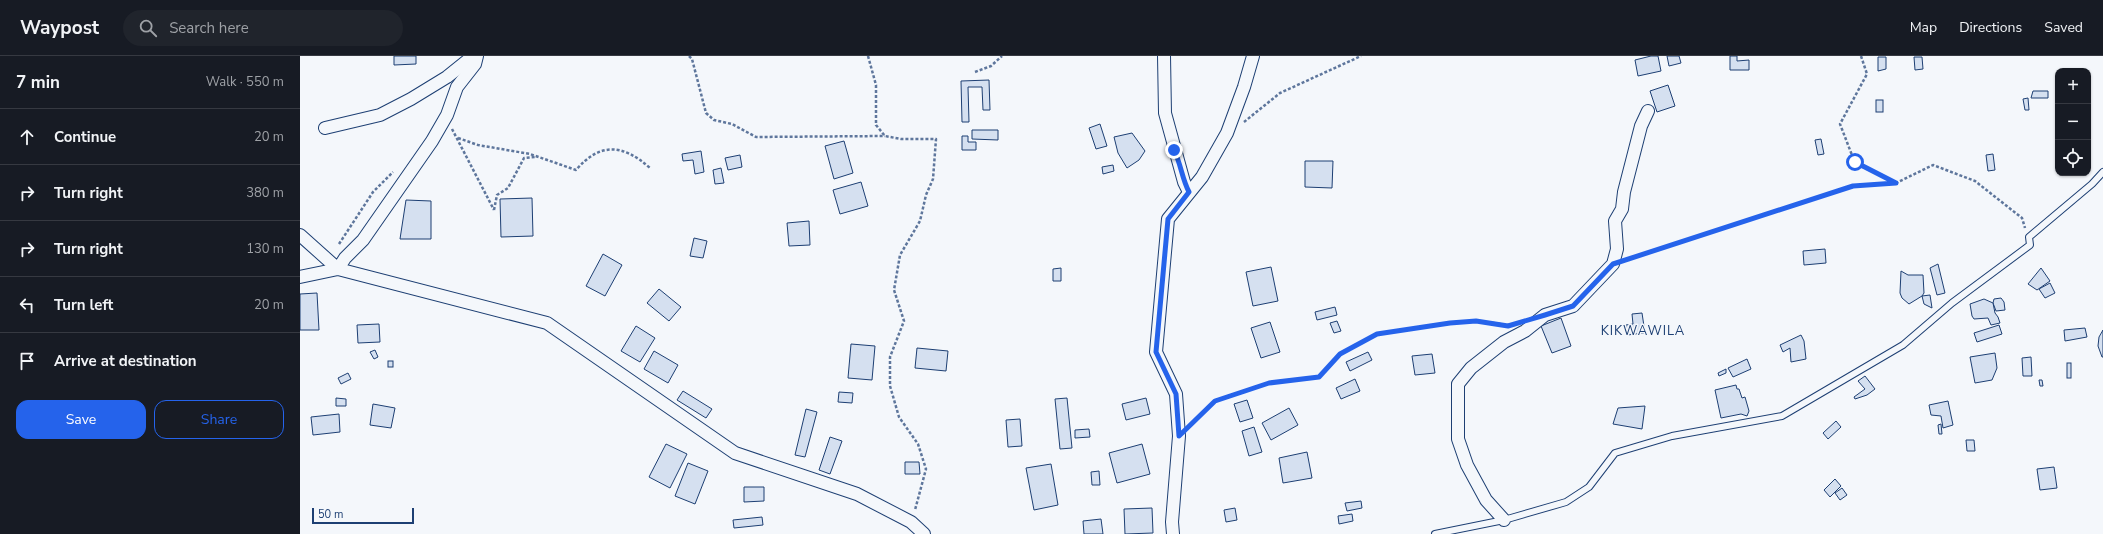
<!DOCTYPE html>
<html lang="en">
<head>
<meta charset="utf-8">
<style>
	body { margin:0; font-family:"Nunito Sans",sans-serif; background:#20242c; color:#f1f3f6 }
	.controls { position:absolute; right:12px; top:12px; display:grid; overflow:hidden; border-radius:8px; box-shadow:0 1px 3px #0004 }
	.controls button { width:36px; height:36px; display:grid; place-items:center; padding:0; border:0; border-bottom:1px solid #363941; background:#171b24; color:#f1f3f6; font:20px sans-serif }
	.scale { position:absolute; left:12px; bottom:10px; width:102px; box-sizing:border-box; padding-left:4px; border:2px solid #1d3f73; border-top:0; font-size:11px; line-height:14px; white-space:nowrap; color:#1d3f73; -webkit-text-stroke:3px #f4f7fb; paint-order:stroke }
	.stop { position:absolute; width:12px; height:12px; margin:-9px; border:3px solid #2563eb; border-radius:50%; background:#fff }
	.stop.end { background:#2563eb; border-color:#fff; box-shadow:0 1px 4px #0008 }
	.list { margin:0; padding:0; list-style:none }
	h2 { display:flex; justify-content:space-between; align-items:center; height:52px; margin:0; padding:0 16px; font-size:17px }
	h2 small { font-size:13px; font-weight:400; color:#9ea1a6 }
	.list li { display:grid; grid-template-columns:26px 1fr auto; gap:12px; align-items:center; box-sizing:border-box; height:56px; padding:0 16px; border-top:1px solid #363941 }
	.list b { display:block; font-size:15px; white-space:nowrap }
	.list em { font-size:13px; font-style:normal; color:#9ea1a6 }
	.actions { display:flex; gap:8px; padding:12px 16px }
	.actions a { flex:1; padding:9px 0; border:1px solid #2563eb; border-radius:12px; text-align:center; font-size:14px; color:#2563eb }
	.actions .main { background:#2563eb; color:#fff }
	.icon { flex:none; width:22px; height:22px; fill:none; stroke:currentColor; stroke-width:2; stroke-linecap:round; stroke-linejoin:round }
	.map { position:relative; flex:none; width:1803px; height:478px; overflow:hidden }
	header { display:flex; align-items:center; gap:24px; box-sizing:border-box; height:56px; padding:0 20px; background:#171b24; border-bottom:1px solid #363941 }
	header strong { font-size:19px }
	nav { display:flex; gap:22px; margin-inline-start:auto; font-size:14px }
	.search { width:280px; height:36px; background:#20242c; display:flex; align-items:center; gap:10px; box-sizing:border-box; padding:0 14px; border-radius:22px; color:#9ea1a6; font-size:15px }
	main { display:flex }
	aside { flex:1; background:#171b24 }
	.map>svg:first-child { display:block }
	.building { fill:#d5e0f0; stroke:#1d3f73 }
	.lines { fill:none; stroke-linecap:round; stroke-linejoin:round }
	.lane-casing { stroke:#1d3f73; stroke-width:8 }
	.street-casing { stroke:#1d3f73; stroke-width:14 }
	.path { stroke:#5e769c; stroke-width:2.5; stroke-dasharray:3 2; stroke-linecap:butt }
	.lane { stroke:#f4f7fb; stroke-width:6 }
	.street { stroke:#f4f7fb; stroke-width:12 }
	.route { stroke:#2563eb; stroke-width:5 }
	.labels { text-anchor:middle; stroke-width:3; stroke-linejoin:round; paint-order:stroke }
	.quarter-label { font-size:13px; letter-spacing:1px; fill:#1d3f73; stroke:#f4f7fb }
</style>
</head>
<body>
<header>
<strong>Waypost</strong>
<div class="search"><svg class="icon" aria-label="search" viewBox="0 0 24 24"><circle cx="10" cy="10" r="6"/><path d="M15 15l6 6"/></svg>Search here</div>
<nav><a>Map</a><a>Directions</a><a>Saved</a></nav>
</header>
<main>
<aside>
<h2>7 min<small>Walk · 550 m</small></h2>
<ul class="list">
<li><svg class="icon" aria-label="ahead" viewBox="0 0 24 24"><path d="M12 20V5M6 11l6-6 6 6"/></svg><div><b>Continue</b></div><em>20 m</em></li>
<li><svg class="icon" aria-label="right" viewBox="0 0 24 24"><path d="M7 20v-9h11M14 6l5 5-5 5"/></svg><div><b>Turn right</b></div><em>380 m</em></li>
<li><svg class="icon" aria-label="right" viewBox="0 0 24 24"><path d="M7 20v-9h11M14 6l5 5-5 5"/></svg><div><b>Turn right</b></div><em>130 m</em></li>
<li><svg class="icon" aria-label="left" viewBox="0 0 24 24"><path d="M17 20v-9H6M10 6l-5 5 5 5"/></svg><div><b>Turn left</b></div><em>20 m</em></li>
<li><svg class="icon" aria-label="arrive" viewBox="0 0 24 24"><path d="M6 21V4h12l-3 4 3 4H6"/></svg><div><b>Arrive at destination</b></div></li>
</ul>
<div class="actions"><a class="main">Save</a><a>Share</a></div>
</aside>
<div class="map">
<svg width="1803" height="478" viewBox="0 0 1803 478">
	<rect width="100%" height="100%" fill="#f4f7fb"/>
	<g class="building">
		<polygon points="94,0 116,0 116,8 94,9"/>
		<polygon points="1351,0 1358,0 1361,15 1338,20 1335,4"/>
		<polygon points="1367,0 1379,0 1381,7 1369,10"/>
		<polygon points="1430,0 1437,0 1437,5 1449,4 1449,14 1430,14"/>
		<polygon points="1578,1 1586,1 1586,13 1578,15"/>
		<polygon points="1614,1 1622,1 1623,13 1615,14"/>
		<polygon points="689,24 690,54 683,54 682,31 668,31 669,66 662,66 661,25"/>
		<polygon points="1368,29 1375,50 1357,56 1350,35"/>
		<polygon points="1733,35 1748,35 1748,42 1731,42"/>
		<polygon points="1728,42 1729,54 1725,54 1723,43"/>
		<rect x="1576" y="44" width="7" height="12"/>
		<polygon points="800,68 807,90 796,93 789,72"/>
		<polygon points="672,74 698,74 698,84 672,83"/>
		<polygon points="832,77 845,95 839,104 827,112 818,97 814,81"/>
		<polygon points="662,80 668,80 668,86 676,86 676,94 662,94"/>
		<polygon points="1521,83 1524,98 1518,99 1515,84"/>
		<polygon points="544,85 553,117 534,123 525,90"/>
		<polygon points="401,95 404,116 395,118 393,104 383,105 382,98"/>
		<polygon points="1693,98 1695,114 1688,115 1686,99"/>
		<polygon points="440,99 442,111 428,114 425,102"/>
		<polygon points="1005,105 1033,105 1032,132 1005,131"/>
		<polygon points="813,109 814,115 803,118 802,111"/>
		<polygon points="421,112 424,127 415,128 413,114"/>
		<polygon points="561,126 568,150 540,158 533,134"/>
		<polygon points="232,142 233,180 201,181 200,143"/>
		<polygon points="106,144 131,145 131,183 100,183"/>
		<polygon points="509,165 510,189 489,190 487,167"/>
		<polygon points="394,182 407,185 403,202 390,200"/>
		<polygon points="1525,193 1526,207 1504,209 1503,195"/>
		<polygon points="303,198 322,209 305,240 286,230"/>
		<polygon points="1638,208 1645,237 1637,239 1630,212"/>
		<polygon points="971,211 978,245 953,250 946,216"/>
		<polygon points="761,212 761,225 753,225 753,213"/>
		<polygon points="1741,212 1750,225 1737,234 1728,228"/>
		<polygon points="1601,215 1608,219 1623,219 1624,237 1622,240 1609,248 1602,242 1600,237"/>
		<polygon points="1750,227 1755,237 1745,242 1739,233"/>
		<polygon points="359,233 381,251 369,265 347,247"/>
		<polygon points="17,237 19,274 0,274 0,238"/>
		<polygon points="1630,239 1632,252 1624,248 1622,240"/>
		<polygon points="1701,242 1704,246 1705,254 1696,255 1693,247 1694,243"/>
		<polygon points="1684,243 1693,247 1695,257 1698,261 1700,267 1691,269 1688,262 1674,263 1672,260 1670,248"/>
		<polygon points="1035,251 1037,259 1017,264 1015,256"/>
		<polygon points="1342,257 1345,277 1327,279 1326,269 1333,268 1332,258"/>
		<polygon points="1261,262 1271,290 1252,297 1241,270"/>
		<polygon points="1037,265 1041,275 1034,277 1030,267"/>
		<polygon points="970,266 980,296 961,302 951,272"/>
		<polygon points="79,268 80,286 58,287 57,269"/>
		<polygon points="1699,269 1702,278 1677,286 1674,277"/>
		<polygon points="336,270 355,282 340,306 321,295"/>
		<polygon points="1785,272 1787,281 1765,285 1764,274"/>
		<polygon points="1803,274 1803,301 1802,301 1798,290 1799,281"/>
		<polygon points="1501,279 1504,285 1506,303 1491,306 1490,292 1483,296 1480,289"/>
		<polygon points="551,288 575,290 572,324 548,322"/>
		<polygon points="617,292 648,295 646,315 615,312"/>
		<polygon points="75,294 78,301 74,303 70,296"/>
		<polygon points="354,295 378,309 368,327 344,313"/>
		<polygon points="1068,296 1072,304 1050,315 1046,306"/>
		<polygon points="1695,297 1697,312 1692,324 1675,327 1670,301"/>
		<polygon points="1132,298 1135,317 1115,319 1112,300"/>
		<polygon points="1731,301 1732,320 1723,320 1722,302"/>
		<polygon points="1447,303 1451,313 1433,321 1428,312"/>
		<rect x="88" y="305" width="5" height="6"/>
		<rect x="1767" y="307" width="4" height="15"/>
		<polygon points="1426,313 1426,317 1419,320 1418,317"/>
		<polygon points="48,317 51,323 41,328 38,322"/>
		<polygon points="1565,320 1575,333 1567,339 1555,343 1554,341 1565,333 1558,325"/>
		<polygon points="1055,323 1060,335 1041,343 1036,332"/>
		<polygon points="1739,324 1742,324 1743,330 1740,330"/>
		<polygon points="1436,329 1437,333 1439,333 1442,342 1445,341 1449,355 1447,360 1441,358 1421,362 1415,334"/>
		<polygon points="383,335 412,353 406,362 377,344"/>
		<polygon points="539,336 553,337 552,347 538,346"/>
		<polygon points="36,342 46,343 46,350 36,350"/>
		<polygon points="767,342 772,392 760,393 755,343"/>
		<polygon points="846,342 850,358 826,364 822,348"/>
		<polygon points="947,344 953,362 940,366 934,348"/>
		<polygon points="1648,345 1653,369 1643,372 1641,360 1631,359 1629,349"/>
		<polygon points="73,348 95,352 91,372 70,369"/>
		<polygon points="1345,350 1342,373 1313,368 1318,352"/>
		<polygon points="989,352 998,369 971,384 962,367"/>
		<polygon points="506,353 517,356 505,401 495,399"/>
		<polygon points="39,358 40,376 13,379 11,361"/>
		<polygon points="720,363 722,390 708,391 706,364"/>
		<polygon points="1536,365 1541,371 1528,383 1523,377"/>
		<polygon points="1641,368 1642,378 1639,378 1638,369"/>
		<polygon points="954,371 962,396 949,400 942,375"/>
		<polygon points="789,373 790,381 775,382 775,374"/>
		<polygon points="530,381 542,385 530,418 519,414"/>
		<polygon points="1666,384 1674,384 1675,395 1667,395"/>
		<polygon points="366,388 387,398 370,432 349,421"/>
		<polygon points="842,388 850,418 817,427 809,397"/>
		<polygon points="1007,396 1012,422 983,427 979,402"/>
		<polygon points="605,406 619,406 620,418 605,418"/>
		<polygon points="388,407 408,415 395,448 375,440"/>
		<polygon points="751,408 758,449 734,454 726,412"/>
		<polygon points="1754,411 1757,432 1740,434 1737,413"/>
		<polygon points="799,415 800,429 792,429 791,416"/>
		<polygon points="1535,423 1541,430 1530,441 1524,434"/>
		<polygon points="444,431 464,431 464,445 444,446"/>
		<polygon points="1542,432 1547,439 1540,444 1535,437"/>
		<polygon points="1061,445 1062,452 1047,455 1045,447"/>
		<polygon points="852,452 853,477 825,478 824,453"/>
		<polygon points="935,452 937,464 926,466 924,454"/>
		<polygon points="1052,458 1053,465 1039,468 1038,460"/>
		<polygon points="462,461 463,469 434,472 433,464"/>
		<polygon points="801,463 803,478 784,478 783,465"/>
	</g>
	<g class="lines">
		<defs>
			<polyline id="lane" points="1135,478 1204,464 1266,446 1289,431 1315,397 1372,380 1482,360 1603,289 1652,247 1730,189 1729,181 1792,128 1803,116"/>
			<g id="street">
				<polyline points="864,0 865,57 884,126 889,136"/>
				<polyline points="25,72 80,59 111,43 147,21 173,0"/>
				<polyline points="0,179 38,213 45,202 63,184 132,85 147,59 157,31 175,8 177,0"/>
				<polyline points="0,221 38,213 247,267 435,397 557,438 611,466 624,478"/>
				<polyline points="1204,464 1186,444 1167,409 1158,383 1158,328 1171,312 1204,286 1225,275 1245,259 1273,250 1313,208 1317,193 1315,165 1322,153 1324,136 1341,70 1348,55"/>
				<polyline points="873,478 872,466 879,380 876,338 856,296 868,163 902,121 927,77 944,31 953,0"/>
			</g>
		</defs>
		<use href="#lane" class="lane-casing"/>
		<use href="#street" class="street-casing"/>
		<g class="path">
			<polyline points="389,0 392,3 406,57 414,64 432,68 456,81 585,80"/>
			<polyline points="568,0 576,29 576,69 585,80 601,83 636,83 633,123 626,139 620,165 600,199 594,234 604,265 590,301 590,330 599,361 618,388 626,413 615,454"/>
			<polyline points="1561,0 1567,18 1540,68 1555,107 1596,127"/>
			<polyline points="675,16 691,10 702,0"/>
			<polyline points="944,66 980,37 1061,0"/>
			<polyline points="152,73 194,154"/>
			<path d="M158 82 178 89 230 98 276 114C300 86 323 88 350 112"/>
			<polyline points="194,154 197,139 208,132 224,102 235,101"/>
			<polyline points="39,188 73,136 93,116"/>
			<polyline points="1327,203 1553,130 1596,127 1633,109 1675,125 1722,162 1725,172"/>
			<polyline points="891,368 915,345 969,327 1019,321 1041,298 1077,278 1150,267 1176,265 1209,269"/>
		</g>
		<use href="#lane" class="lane"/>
		<use href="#street" class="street"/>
	</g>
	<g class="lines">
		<path class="route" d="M874 94C881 108 882 123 889 136L868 163 856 296 876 338 879 380 915 345 969 327 1019 321 1040 298 1077 278 1150 267 1176 265 1208 270 1245 259 1273 250 1313 208 1553 130 1596 127 1555 106"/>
	</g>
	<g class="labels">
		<g class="quarter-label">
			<text x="1343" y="279">KIKWAWILA</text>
		</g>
	</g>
</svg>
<div class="controls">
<button>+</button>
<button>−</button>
<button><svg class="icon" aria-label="locate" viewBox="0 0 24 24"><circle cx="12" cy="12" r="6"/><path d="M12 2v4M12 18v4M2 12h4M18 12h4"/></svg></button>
</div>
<div class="scale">50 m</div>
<div class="stop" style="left:1555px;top:106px"></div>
<div class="stop end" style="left:874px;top:94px"></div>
</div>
</main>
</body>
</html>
